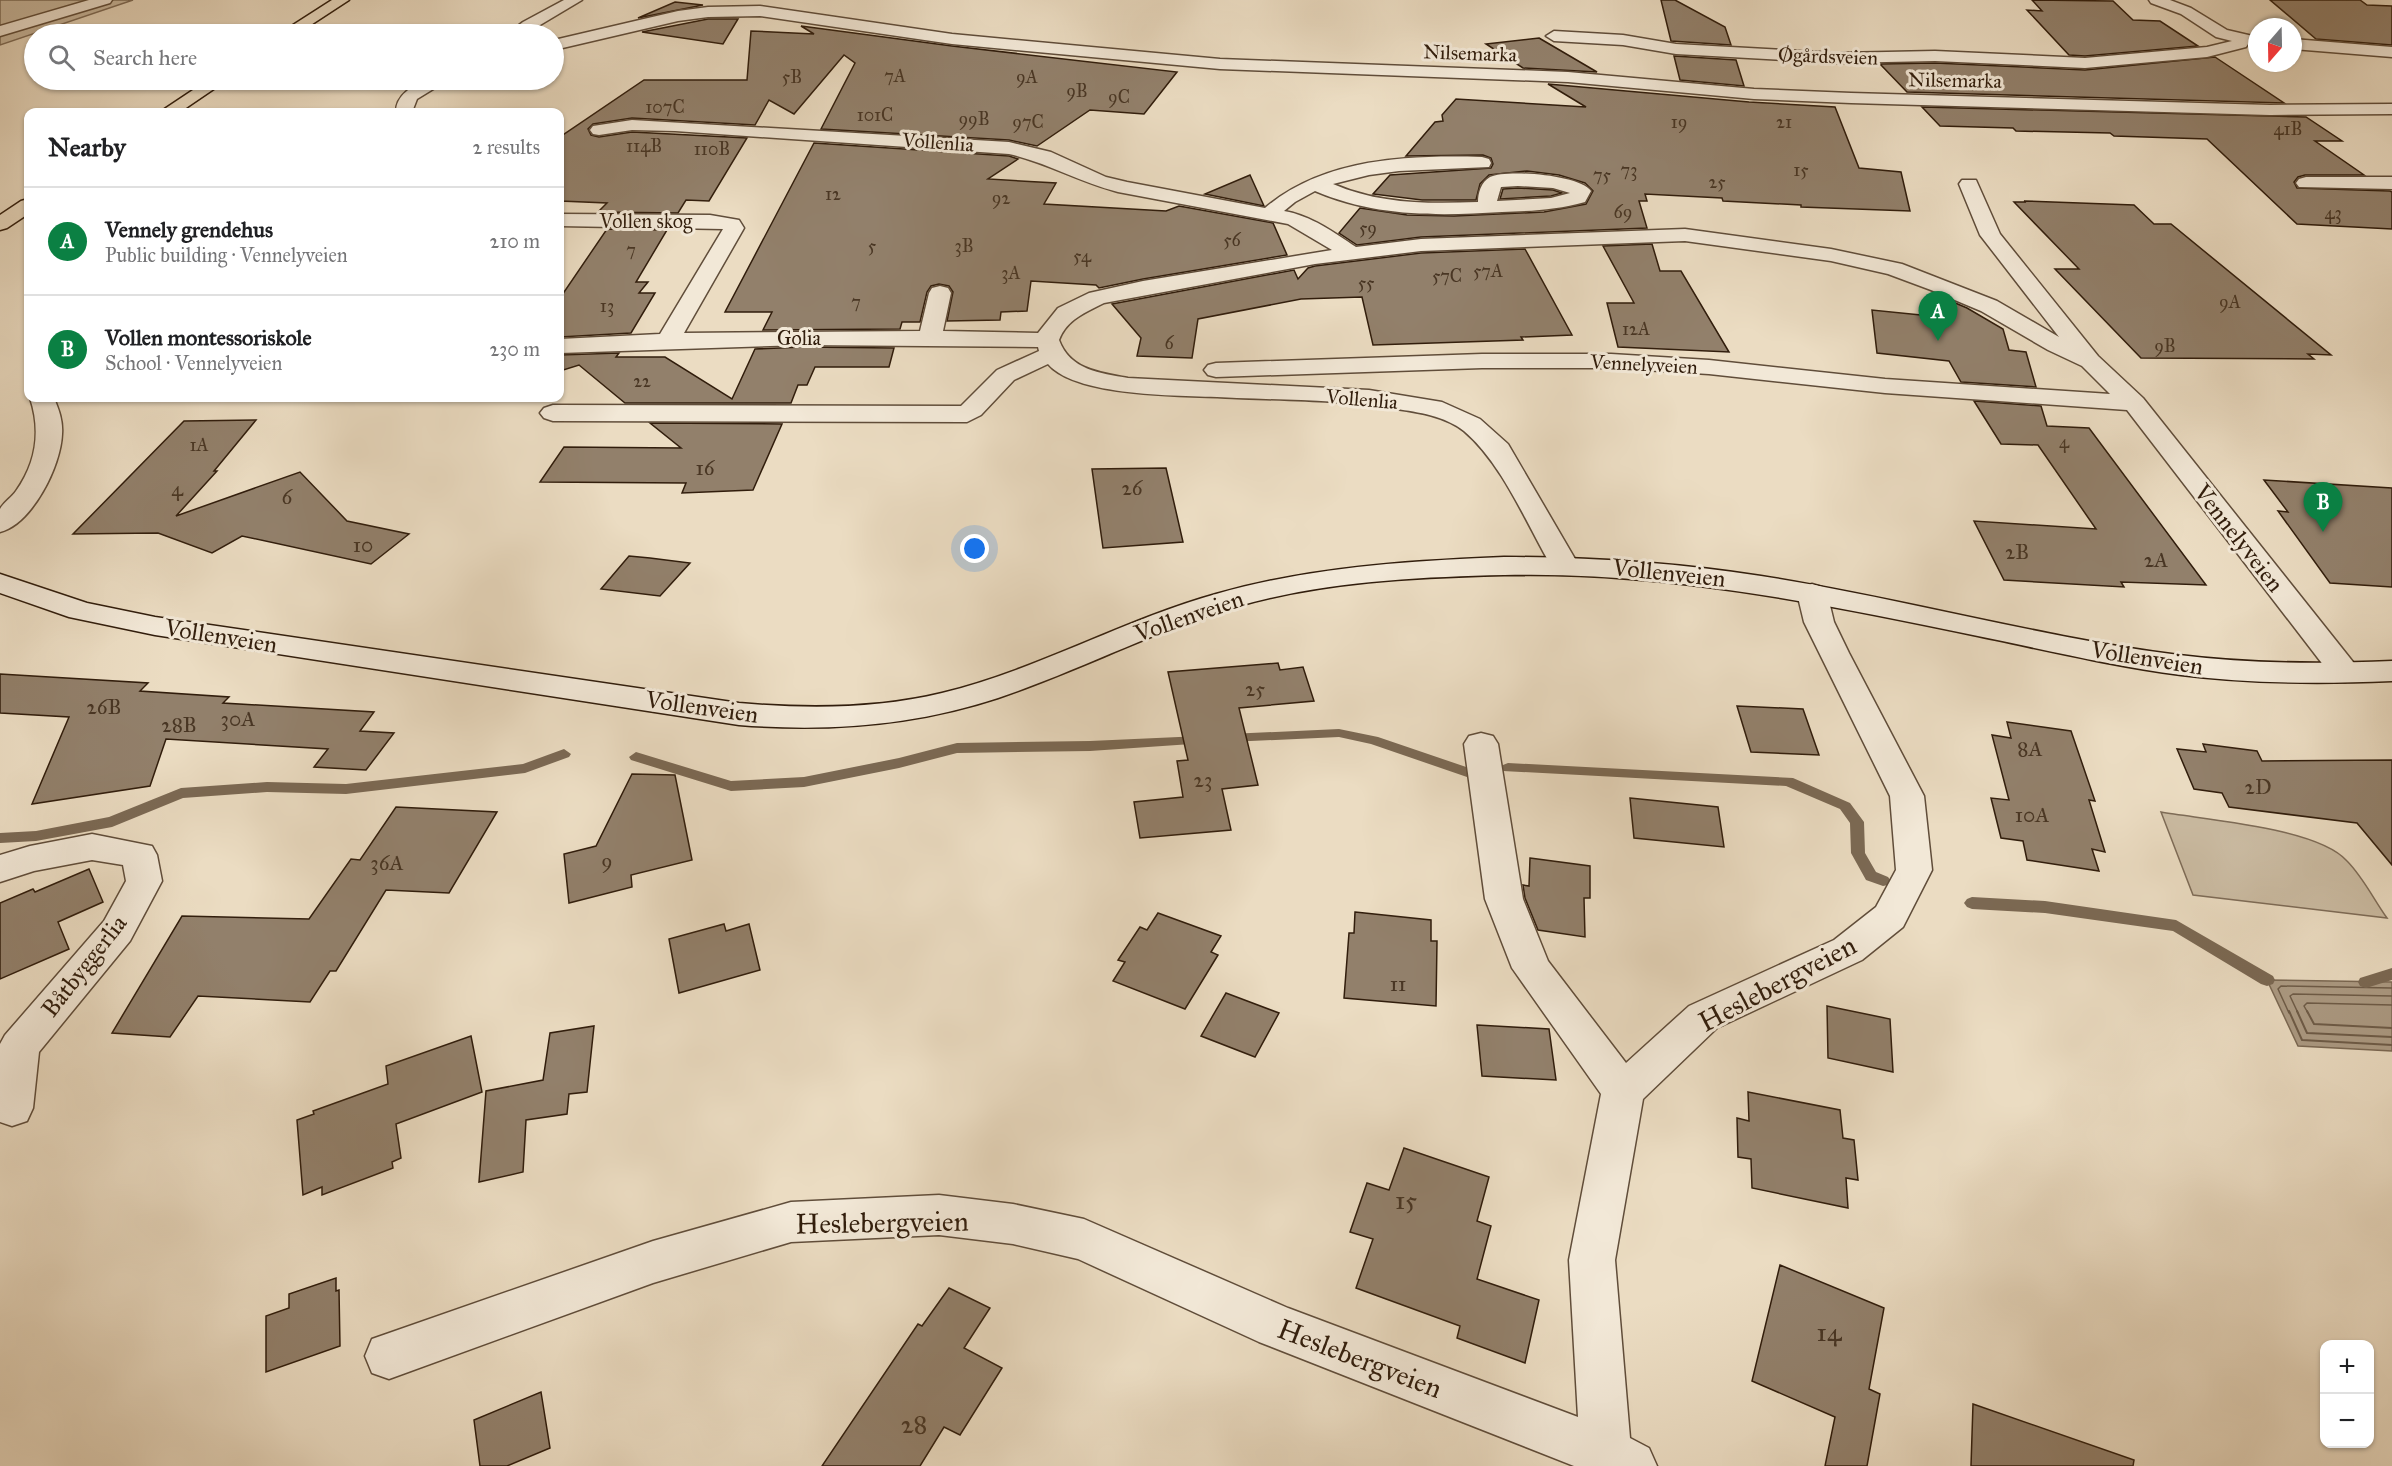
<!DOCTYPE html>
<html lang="en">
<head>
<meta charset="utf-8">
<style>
	body { margin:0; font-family:"IM FELL Great Primer",serif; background:#f2f2f2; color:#202124 }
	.controls { position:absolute; right:18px; bottom:18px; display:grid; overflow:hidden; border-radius:12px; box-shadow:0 2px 4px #0004 }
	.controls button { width:54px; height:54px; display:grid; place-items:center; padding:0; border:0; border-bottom:2px solid #e0e0e0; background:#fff; color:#202124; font:30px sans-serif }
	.compass { position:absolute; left:2248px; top:18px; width:54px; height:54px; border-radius:50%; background:#fff; box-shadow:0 2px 4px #0004; rotate:200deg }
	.you { position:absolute; left:975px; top:549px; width:21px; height:21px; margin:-15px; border:4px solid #fff; border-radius:50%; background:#1a73e8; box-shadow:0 0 0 9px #1a73e833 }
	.badge { display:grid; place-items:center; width:39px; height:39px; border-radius:50%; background:#0b8043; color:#fff; font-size:20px; font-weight:700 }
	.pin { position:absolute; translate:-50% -50px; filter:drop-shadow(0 2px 3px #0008) }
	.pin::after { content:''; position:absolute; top:32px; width:21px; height:18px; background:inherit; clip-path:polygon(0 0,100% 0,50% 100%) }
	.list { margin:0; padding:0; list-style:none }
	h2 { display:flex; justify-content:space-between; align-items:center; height:78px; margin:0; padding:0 24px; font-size:26px }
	h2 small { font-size:20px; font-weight:400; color:#757577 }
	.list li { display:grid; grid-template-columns:39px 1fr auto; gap:18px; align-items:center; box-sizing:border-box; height:108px; padding:0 24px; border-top:2px solid #e0e0e0 }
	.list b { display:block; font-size:22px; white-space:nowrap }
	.list p { margin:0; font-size:20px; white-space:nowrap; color:#757577 }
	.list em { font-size:20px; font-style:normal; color:#757577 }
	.icon { flex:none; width:33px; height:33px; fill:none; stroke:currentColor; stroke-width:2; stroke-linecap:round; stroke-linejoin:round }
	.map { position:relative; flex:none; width:2392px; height:1466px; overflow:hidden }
	.search { position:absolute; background:#fff; box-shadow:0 2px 4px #0004; left:24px; top:24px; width:540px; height:66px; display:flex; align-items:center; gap:15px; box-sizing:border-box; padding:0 21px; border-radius:33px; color:#757577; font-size:22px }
	.panel { position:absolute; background:#fff; box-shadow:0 2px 4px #0004; left:24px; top:108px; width:540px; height:294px; border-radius:12px }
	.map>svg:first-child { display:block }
	.green { fill:#cbbca3; stroke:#7e6c58; stroke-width:1.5 }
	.water { fill:#ac9b84; stroke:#7b6954; stroke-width:1.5 }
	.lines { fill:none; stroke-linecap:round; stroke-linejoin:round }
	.shore-far1 { stroke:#6e5c48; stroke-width:1.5 }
	.shore { stroke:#6e5c48; stroke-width:2 }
	.stream { fill:#7b6954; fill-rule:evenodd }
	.building { fill:#92806b; stroke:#311d0c; stroke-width:1.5 }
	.street-casing { stroke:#604d3a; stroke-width:3 }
	.secondary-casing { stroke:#311d0c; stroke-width:3 }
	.primary-casing { stroke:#311d0c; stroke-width:3 }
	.street { fill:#f2e8d7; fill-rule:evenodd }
	.secondary { fill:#f2e8d7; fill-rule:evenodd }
	.primary { fill:#ebdcc2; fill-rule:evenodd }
	.labels { text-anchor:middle; stroke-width:6; stroke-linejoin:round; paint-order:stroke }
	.far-number-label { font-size:18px; fill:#493624 }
	.far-street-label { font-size:20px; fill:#311d0c; stroke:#f2e8d7 }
	.number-label { font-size:21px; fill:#493624 }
	.street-label { font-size:24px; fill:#311d0c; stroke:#f2e8d7 }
	.near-number-label { font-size:26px; fill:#493624 }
	.near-street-label { font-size:28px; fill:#311d0c; stroke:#f2e8d7 }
</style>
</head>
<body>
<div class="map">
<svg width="2392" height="1466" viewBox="0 0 2392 1466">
	<rect width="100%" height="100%" fill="#ebdcc2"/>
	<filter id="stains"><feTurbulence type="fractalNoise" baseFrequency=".00333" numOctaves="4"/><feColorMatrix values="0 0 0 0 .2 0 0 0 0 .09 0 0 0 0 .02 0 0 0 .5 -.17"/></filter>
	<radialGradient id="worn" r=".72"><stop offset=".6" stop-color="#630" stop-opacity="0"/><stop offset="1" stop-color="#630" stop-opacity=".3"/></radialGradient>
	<g class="green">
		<polygon points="0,0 133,0 0,45"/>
		<path d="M2161 812C2207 820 2318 828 2347 861 2363 877 2374 900 2387 918L2193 895Z"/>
	</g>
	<polygon class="water" points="2267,980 2392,982 2392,1051 2298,1046"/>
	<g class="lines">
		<g class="shore-far1">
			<polyline points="2289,1013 2278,989 2281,986 2392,988"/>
			<polyline points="2298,1013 2290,996 2293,994 2392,996"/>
			<polyline points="2308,1013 2304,1006 2307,1003 2392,1005"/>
		</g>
		<g class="shore">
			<polyline points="2289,1011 2302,1040 2392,1045"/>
			<polyline points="2297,1011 2307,1033 2392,1037"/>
			<polyline points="2307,1011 2314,1024 2392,1028"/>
		</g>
		<g class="stream">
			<polygon points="1339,729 1378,737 1472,769 1474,772 1467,777 1371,744 1339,737 1229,742 1222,738 1229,734"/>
			<polygon points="1201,736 1208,740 1206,743 1090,751 957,753 899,768 804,787 731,791 631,760 629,757 636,752 731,781 804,777 899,758 957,743 1090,741"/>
			<polygon points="564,749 571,754 569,757 525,773 346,794 267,792 183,798 112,827 36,841 0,843 0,833 36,831 109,817 181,788 267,782 346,784 523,764"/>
			<polygon points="1508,763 1793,778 1850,803 1864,822 1865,853 1876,872 1888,877 1891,881 1888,885 1883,886 1866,880 1851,853 1850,823 1840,809 1786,786 1503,771 1501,768 1503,765"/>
			<polygon points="1972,897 2045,901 2176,920 2273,976 2275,980 2273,984 2267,986 2261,984 2173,931 2045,913 1972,909 1967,907 1964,903 1967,899"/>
			<polygon points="2392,968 2392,980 2366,988 2360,986 2358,982 2360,978"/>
		</g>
	</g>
	<g class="building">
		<polygon points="1661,0 1675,0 1725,27 1731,45 1671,41"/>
		<polygon points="2032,0 2113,1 2133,20 2160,21 2198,46 2085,56 2069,55 2027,10 2042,11"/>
		<polygon points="2270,0 2360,0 2367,5 2392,6 2392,45 2316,39"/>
		<polygon points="675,2 703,5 638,18"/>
		<polygon points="708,19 738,19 723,44 642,32"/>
		<polygon points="801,26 952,46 1177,72 1144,114 1090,110 1037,146 1009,140 821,129 855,63 844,55 794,114 769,100 755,125 632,118 593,124 588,129 591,135 599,137 632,132 747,138 709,201 686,200 678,213 598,212 607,203 560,201 560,137 644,80 747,80 751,31 814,34"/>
		<polygon points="1539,38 1597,72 1523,68 1486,44"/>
		<polygon points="1674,56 1736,60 1744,86 1680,80"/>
		<polygon points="2215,57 2284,103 1907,92 1880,64 1935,63 2085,70"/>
		<polygon points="1548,84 1749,102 1835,107 1859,168 1901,172 1910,211 1801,207 1801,205 1723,201 1722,198 1645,194 1647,201 1639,201 1647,228 1421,237 1357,245 1339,233 1360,208 1407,215 1454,216 1544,212 1586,204 1593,191 1585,183 1559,175 1527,171 1489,175 1480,184 1476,200 1422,200 1373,194 1390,175 1491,168 1493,164 1491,158 1483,155 1406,156 1435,122 1443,121 1442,115 1456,99 1586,107"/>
		<polygon points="1922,107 2306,117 2342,141 2315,141 2364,175 2305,175 2298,177 2294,182 2297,188 2390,191 2392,192 2392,229 2297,224 2207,139 2114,136 2110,133 2016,131 2013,128 1940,126"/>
		<polygon points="814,143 1009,156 1018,159 988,179 1056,183 1044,204 1166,211 1179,206 1273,223 1287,255 1143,279 1099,288 1096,285 1031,281 1027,311 1001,312 1000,320 947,321 953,292 949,286 939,284 931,286 927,292 920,322 902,322 900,329 763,330 772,312 725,312"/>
		<polygon points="1250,175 1264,206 1205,194"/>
		<polygon points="1518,188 1553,190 1562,193 1551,196 1500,199 1503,189"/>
		<polygon points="2024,201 2134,205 2154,224 2171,224 2331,355 2308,354 2314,359 2141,358 2055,269 2079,269 2014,202 2026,202"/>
		<polygon points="607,229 667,230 636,282 648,282 639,293 655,293 631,333 560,337 560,298"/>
		<polygon points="1652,244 1660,271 1681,271 1729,352 1618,347 1607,303 1634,303 1603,246"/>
		<polygon points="1525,249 1572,335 1521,337 1523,340 1373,345 1362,297 1301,299 1198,319 1192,358 1137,356 1141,338 1112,304 1294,270 1298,279 1308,268 1315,266 1421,253"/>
		<polygon points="1934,294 1967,308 2003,329 2009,350 2026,352 2036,387 1961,382 1949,361 1877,353 1872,310 1951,318"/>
		<polygon points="803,347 894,348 889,367 815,367 807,385 798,385 791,403 625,403 579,365 560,371 560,355 619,353 616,357 665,357 732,399 755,349"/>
		<polygon points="1974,401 2041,406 2047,426 2089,428 2206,585 2121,582 2124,587 2004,580 1974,521 2096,529 2038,445 2001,444"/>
		<polygon points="256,420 214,471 217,471 176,516 300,472 347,521 409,534 371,564 242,536 212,553 158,533 73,534 184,421"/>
		<polygon points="650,423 782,424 753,490 682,493 686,483 540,482 564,447 681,448"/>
		<polygon points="1166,468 1183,542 1103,548 1092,469"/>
		<polygon points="2264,480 2392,488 2392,587 2330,583 2278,511 2288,512"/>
		<polygon points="629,556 650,558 690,563 660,596 601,589"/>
		<polygon points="1278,663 1280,670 1303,667 1314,701 1239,708 1258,785 1222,789 1231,830 1140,838 1134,802 1183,797 1177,761 1188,760 1168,672"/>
		<polygon points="0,674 148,683 140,691 229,697 223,703 374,712 360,731 394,733 366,770 314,767 328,749 166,739 150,786 32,804 69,717 0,713"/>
		<polygon points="1737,706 1803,709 1819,755 1751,752"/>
		<polygon points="2007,722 2071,731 2095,801 2089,800 2105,852 2092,849 2099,871 2027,860 2023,841 2001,838 1991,798 2009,800 1992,735 2011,738"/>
		<polygon points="2203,744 2257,751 2262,761 2392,760 2392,865 2357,823 2229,807 2222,793 2194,789 2177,749 2206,752"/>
		<polygon points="632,774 675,775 692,860 631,875 632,887 569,903 564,854 596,846"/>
		<polygon points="1630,798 1718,807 1724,847 1634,838"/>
		<polygon points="396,807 497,812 449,893 386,890 336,971 330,971 310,1002 198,996 170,1037 112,1033 182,916 309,919 351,859 360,860"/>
		<polygon points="1530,858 1590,866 1590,898 1584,898 1585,937 1538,930 1525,898 1523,885 1529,886"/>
		<polygon points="89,869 103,902 58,922 69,949 0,979 0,903 33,889 35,892"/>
		<polygon points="1355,912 1431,920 1431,941 1437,941 1436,1006 1344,998 1349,933 1354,933"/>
		<polygon points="1158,913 1221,936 1211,952 1218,955 1185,1009 1113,981 1125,962 1118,960 1140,927 1147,930"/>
		<polygon points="724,924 726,931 749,924 760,970 679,993 669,939"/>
		<polygon points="1226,993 1279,1013 1255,1057 1201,1036"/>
		<polygon points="1827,1006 1890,1019 1893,1072 1828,1058"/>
		<polygon points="1477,1025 1549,1029 1556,1080 1482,1076"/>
		<polygon points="594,1026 587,1092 569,1094 567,1114 526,1120 523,1172 479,1182 486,1091 543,1080 550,1033"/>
		<polygon points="471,1036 482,1092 396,1124 401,1158 392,1162 393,1168 322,1195 322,1187 303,1195 297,1120 314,1114 313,1111 388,1084 386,1066"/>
		<polygon points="1748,1092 1840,1110 1843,1138 1854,1140 1858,1180 1846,1178 1848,1208 1752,1188 1751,1159 1738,1157 1737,1118 1749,1121"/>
		<polygon points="1404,1148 1489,1177 1477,1221 1491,1226 1477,1279 1539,1300 1525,1363 1457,1338 1460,1326 1356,1288 1373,1239 1350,1232 1367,1183 1389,1190"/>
		<polygon points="1780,1265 1884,1308 1869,1389 1880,1394 1867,1466 1825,1466 1835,1417 1752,1381"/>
		<polygon points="336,1278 336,1291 339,1290 340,1346 266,1372 266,1316 289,1308 289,1294"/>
		<polygon points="949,1288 990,1308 964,1348 1002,1368 960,1435 944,1427 920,1466 822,1466 918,1324 922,1326"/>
		<polygon points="541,1392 550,1448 507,1466 480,1466 474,1420"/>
		<polygon points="1973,1404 2134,1460 2133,1466 1971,1466"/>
	</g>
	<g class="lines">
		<defs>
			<g id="street">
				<polygon points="89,0 112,0 110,3 0,36 0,26"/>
				<polygon points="564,0 582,0 525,34 507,34 523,22"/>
				<polygon points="2149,0 2170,0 2191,8 2227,30 2257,37 2257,45 2248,44 2246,47 2207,57 2085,68 1935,61 1838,63 1676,54 1623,45 1554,41 1546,36 1554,31 1623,35 1676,44 1838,53 1935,51 2085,58 2207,47 2232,41 2216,37 2181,14 2151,3"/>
				<polygon points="760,6 952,34 1220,59 1568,72 1754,89 1851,93 2270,105 2392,104 2392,114 2270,115 1851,103 1754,99 1568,82 1220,69 952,44 760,16 708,17 678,21 554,50 554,40 678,11 708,7"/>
				<polygon points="2293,39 2392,47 2392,57 2293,49"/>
				<path d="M427 80H448L417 99 412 112H396C396 95 412 86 427 80Z"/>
				<path d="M632 120 1009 142 1051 152 1106 177 1127 182 1265 208C1324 158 1408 155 1482 157L1489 159 1491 163 1489 167 1399 171 1369 175 1333 184C1379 204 1428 204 1478 202 1478 193 1481 182 1490 177 1507 169 1580 175 1591 191L1585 202C1557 210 1531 211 1502 212 1437 216 1376 217 1315 191L1295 202 1284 211C1312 216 1333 232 1356 247L1421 239 1685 229 1831 249 1902 264 1997 301 2059 337 1980 235 1959 184 1962 180H1976L2000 234 2098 356 2143 398 2361 672 2356 679 2345 682 2334 679 2127 410 1885 393 1709 374 1611 368H1482L1216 377 1208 375 1204 370 1208 365 1216 363 1482 354H1611L1709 360 1885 379 2110 394 2082 366 2048 350 1981 311 1931 290 1888 274 1831 261 1685 241 1421 251 1315 264 1104 303C1085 313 1067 319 1059 340 1070 370 1100 373 1128 378L1369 390 1442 402 1480 419 1508 444 1578 564 1574 570 1564 573 1554 570 1550 564C1526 522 1501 462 1464 431 1445 416 1418 412 1396 409 1343 400 1290 400 1237 398 1192 395 1078 399 1048 364L1014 380 981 415 967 422 553 421 544 418 540 413 544 408 553 405 961 406 997 370 1039 351 1038 347 803 345 560 353V339L660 334 723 229 560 226V214L710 215 739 220 744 228 684 333 920 331 929 293 932 288 940 286 948 288 951 293 943 331 1038 333 1058 308 1089 293 1143 281 1332 250 1288 224 1118 192C1079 182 1048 163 1009 154L675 131 632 130 599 135 593 134 590 130 593 126ZM1518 186 1553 188 1570 193 1551 198 1497 201 1501 187Z"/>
				<polygon points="2306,177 2392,177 2392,189 2299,187 2296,183 2299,179"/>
				<path d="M30 398H54C59 410 63 421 62 434 61 466 32 524 0 532 0 526 0 514 0 509 3 503 12 497 16 491 36 463 41 431 30 398Z"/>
				<polygon points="1812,584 1822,587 1827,593 1834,622 1849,653 1924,796 1932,870 1903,927 1862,960 1717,1028 1643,1099 1615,1260 1630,1438 1649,1448 1657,1466 1574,1466 1259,1342 1078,1259 1013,1244 939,1235 791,1242 653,1283 389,1379 372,1373 365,1356 372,1339 653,1241 791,1202 939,1195 1013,1204 1084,1219 1288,1308 1578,1417 1569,1260 1601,1094 1512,968 1485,899 1464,744 1469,736 1481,733 1493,736 1498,744 1523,899 1548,961 1626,1063 1689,1006 1834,940 1876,907 1896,870 1890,796 1804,622 1797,593 1802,587"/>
				<polygon points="92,834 152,846 157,855 162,881 130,941 39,1052 33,1108 27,1121 12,1126 0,1122 0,1044 5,1035 104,921 126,881 123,865 92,860 34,871 0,882 0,855 30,846"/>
			</g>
			<path id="secondary" d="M1504 557C1590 557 1676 563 1761 576 1901 598 2039 637 2179 655 2250 664 2321 664 2392 661V681C2321 684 2251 684 2181 675 2111 666 2042 649 1973 635 1818 603 1663 571 1504 575 1415 577 1321 582 1235 607 1154 631 1078 671 998 698 913 726 828 732 739 725L155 635 69 617 0 593V574L87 603 155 617 739 703C807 709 876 709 942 693 1037 670 1123 620 1216 594 1310 567 1407 561 1504 557Z"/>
			<g id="primary">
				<polygon points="332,0 349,0 297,34 279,34"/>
				<polygon points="208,80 227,80 180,112 160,112"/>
				<polygon points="28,199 28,214 7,228 0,230 0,215 21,201"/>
			</g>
		</defs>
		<use href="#street" class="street-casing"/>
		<use href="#secondary" class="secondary-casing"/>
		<use href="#primary" class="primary-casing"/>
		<use href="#street" class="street"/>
		<use href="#secondary" class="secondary"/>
		<use href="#primary" class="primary"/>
	</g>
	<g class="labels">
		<g class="far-number-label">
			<text x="895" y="82">7A</text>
			<text x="792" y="83">5B</text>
			<text x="1027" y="83">9A</text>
			<text x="1077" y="97">9B</text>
			<text x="1119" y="103">9C</text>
			<text x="665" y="113">107C</text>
			<text x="875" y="121">101C</text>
			<text x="974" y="125">99B</text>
			<text x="1028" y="128">97C</text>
			<text x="1679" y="128">19</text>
			<text x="1784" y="128">21</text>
			<text x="2288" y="135">41B</text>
			<text x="644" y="152">114B</text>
			<text x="712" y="155">110B</text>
			<text x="1629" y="176">73</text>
			<text x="1801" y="176">15</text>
			<text x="1602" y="181">75</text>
			<text x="1717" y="188">25</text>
			<text x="833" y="200">12</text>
			<text x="1001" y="204">92</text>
			<text x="1623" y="218">69</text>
			<text x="2333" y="219">43</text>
			<text x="1368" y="234">59</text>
			<text x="1232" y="246">56</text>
			<text x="872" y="252">5</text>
			<text x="964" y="252">3B</text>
			<text x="631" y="256">7</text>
			<text x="1082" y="262">54</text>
			<text x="1488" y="277">57A</text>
			<text x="1011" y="279">3A</text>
			<text x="1447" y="282">57C</text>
			<text x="1366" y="289">55</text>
			<text x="856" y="308">7</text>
			<text x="2230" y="308">9A</text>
			<text x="607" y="312">13</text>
			<text x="1636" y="335">12A</text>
			<text x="1169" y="349">6</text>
			<text x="2165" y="352">9B</text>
			<text x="642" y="387">22</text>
			<text x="2064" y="448">4</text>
			<text x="199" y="451">1A</text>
		</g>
		<g class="far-street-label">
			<text transform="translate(1470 53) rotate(2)" y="7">Nilsemarka</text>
			<text transform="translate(1828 56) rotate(2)" y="7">Øgårdsveien</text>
			<text transform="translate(1955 80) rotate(1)" y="7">Nilsemarka</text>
			<text transform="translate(938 142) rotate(4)" y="7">Vollenlia</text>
			<text x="646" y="228">Vollen skog</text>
			<text x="799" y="345">Golia</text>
			<text transform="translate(1644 364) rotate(3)" y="7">Vennelyveien</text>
			<text transform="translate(1362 399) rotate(5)" y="7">Vollenlia</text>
		</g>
		<g class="number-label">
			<text x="705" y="475">16</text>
			<text x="1132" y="495">26</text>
			<text x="177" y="496">4</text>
			<text x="287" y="504">6</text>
			<text x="363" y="552">10</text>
			<text x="2017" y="559">2B</text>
			<text x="2156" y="567">2A</text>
			<text x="1255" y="696">25</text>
			<text x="104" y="714">26B</text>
			<text x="238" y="726">30A</text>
			<text x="179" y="732">28B</text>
			<text x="2030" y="756">8A</text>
			<text x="1203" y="787">23</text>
			<text x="2258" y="794">2D</text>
			<text x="2032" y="822">10A</text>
			<text x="607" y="868">9</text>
			<text x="387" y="870">36A</text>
			<text x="1398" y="991">11</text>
		</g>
		<g class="street-label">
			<text transform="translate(2239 538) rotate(52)" y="8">Vennelyveien</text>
			<text transform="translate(1669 573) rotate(6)" y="8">Vollenveien</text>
			<text transform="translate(1189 616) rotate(-19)" y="8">Vollenveien</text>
			<text transform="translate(221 636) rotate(9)" y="8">Vollenveien</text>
			<text transform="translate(2147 658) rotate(9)" y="8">Vollenveien</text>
			<text transform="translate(702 707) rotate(8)" y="8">Vollenveien</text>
			<text transform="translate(84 966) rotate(-52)" y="8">Båtbyggerlia</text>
		</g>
		<g class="near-number-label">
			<text x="1406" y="1209">15</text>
			<text x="1829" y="1341">14</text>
			<text x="914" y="1433">28</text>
		</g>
		<g class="near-street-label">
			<text transform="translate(1777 983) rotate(-28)" y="10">Heslebergveien</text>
			<text transform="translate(882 1222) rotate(-1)" y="10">Heslebergveien</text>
			<text transform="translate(1360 1358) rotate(21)" y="10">Heslebergveien</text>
		</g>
	</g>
	<rect width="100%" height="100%" filter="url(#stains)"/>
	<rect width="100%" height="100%" fill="url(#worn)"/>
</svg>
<div class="controls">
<button>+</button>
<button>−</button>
</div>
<svg class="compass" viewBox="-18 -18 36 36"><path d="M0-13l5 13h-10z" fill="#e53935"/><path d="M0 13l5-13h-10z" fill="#757577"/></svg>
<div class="you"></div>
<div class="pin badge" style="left:1938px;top:341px">A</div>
<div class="pin badge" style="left:2323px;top:532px">B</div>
<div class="search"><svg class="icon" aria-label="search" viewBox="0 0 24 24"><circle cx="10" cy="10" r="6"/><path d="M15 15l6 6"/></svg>Search here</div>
<section class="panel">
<h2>Nearby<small>2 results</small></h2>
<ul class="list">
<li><span class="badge">A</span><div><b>Vennely grendehus</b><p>Public building · Vennelyveien</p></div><em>210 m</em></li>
<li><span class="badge">B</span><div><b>Vollen montessoriskole</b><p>School · Vennelyveien</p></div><em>230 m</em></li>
</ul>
</section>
</div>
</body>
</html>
